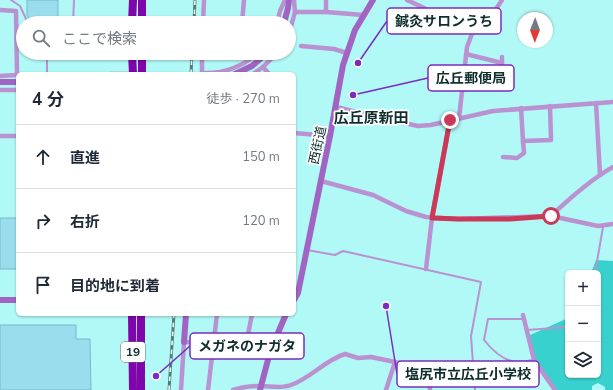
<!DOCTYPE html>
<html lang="ja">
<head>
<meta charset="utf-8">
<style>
	body { margin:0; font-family:"Nunito Sans","Noto Sans JP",sans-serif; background:#f2f2f3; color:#1f2937 }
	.controls { position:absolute; right:12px; bottom:12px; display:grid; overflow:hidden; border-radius:6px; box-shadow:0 1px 3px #0004 }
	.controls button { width:36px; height:36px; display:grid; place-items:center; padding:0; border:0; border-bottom:1px solid #e0e1e3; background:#fff; color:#1f2937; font:20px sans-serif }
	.compass { position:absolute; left:517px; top:12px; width:36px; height:36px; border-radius:50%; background:#fff; box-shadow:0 1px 3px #0004; rotate:181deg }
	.stop { position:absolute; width:12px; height:12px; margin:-9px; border:3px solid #ca3a58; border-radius:50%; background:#fff }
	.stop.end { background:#ca3a58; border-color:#fff; box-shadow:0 1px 4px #0008 }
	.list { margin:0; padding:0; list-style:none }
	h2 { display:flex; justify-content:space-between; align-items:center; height:52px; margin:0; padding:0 16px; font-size:17px }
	h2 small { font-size:13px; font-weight:400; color:#747a83 }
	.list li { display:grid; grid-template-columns:26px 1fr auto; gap:12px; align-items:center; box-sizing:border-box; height:64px; padding:0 16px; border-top:1px solid #e0e1e3 }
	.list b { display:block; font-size:15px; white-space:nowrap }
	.list em { font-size:13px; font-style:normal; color:#747a83 }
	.icon { flex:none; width:22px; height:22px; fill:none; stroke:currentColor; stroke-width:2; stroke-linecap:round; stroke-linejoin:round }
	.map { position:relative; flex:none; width:613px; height:390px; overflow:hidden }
	.search { position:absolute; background:#fff; box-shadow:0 1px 3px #0004; left:16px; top:16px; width:280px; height:44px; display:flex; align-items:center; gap:10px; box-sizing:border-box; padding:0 14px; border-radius:22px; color:#747a83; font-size:15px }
	.panel { position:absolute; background:#fff; box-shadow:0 1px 3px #0004; left:16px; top:72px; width:280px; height:244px; border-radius:6px }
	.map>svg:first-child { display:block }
	.green { fill:#38d1ce }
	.building { fill:#9adeed; stroke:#76b9c8 }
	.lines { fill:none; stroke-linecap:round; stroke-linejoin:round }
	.lane { stroke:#ba92d1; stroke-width:2 }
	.street { stroke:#ba92d1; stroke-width:4.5 }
	.secondary { stroke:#a264c2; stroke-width:6 }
	.highway { stroke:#8005ab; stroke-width:8 }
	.rail-casing { stroke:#4f7d7b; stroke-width:3 }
	.rail { stroke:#fff; stroke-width:1.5; stroke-dasharray:4.5; stroke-linecap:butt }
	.route { stroke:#ca3a58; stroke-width:5 }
	.labels { text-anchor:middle; stroke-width:3.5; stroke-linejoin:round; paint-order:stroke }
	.shield { fill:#fff; stroke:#586d6c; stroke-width:1 }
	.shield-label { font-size:12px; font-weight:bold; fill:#102e2d }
	.street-label { font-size:13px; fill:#102e2d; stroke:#fff }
	.quarter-label { font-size:15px; font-weight:bold; fill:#102e2d; stroke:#fff }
	.leader { fill:none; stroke:#7b2cbf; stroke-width:1.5 }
	.callout-dot { fill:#7b2cbf; stroke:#fff; stroke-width:1.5 }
	.callout { fill:#fff; stroke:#7b2cbf; stroke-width:1.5 }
	.callout-label { font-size:14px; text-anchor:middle; font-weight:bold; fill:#102e2d }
</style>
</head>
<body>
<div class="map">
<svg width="613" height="390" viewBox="0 0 613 390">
	<rect width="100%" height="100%" fill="#b1f9f6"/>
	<polygon class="green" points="596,260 613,261 613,390 605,390 605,387 598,383 592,386 592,390 556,390 535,365 528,336 568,318 568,375 598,375 598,273 591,273"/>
	<g class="building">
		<polygon points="27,0 58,0 58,19 29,19 27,15"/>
		<rect x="0" y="218" width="18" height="51"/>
		<polygon points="0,325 76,325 76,339 90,339 91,390 0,390"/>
	</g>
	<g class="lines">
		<g class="lane">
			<polyline points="11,0 20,6 28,23"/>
			<polyline points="73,23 74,0"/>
			<polyline points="47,74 47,53"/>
			<polyline points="307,250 335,255 343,251 481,282 471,336 475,390"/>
			<polyline points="595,273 603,227"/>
			<path d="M523 319H488L484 340C492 350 503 361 517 362 522 362 528 361 533 360"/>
			<polyline points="527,330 568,327"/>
		</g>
		<g class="street">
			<polyline points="407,0 473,31"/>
			<polyline points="0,10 16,11 17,75"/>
			<polyline points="295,12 326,12 363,15"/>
			<polyline points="326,12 326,0"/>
			<polyline points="203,23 204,0"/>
			<polyline points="242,23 244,0"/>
			<polyline points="277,23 280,11 285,0"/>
			<polyline points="289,34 295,12 294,0"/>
			<polyline points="301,46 334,49 347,53"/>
			<polyline points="466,54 502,63"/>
			<polyline points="263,67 269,74"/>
			<polyline points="502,71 502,57"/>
			<path d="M202 73C223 74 242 67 258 53"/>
			<polyline points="110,74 142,74"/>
			<polyline points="202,74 202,53"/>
			<polyline points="253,74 263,67 277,53"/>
			<polyline points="0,76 18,75"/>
			<polyline points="430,89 433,69 464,74"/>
			<polyline points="0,90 18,90"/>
			<polyline points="596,103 600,175"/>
			<polyline points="336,107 390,120 418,126 431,125 493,111 613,102"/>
			<polyline points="521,108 523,141 551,140 550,106"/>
			<polyline points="459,118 467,47 473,31 488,21 502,0"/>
			<polyline points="294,133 330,136"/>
			<polyline points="0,136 18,136"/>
			<polyline points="503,157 517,158 524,153 523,141"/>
			<polyline points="321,181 373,195 406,211 426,217 458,219 551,216 598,226 613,224"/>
			<path d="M551 216C570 198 590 180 613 167"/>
			<polyline points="426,269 432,218 450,120"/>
			<polyline points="523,315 534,360 555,390"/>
			<polyline points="395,362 428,370 430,390"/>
			<polyline points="181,390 184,342 214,344 245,350 252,314"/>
			<polyline points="208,390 217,314"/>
			<path d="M233 390C242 387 251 386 260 386 271 386 281 389 291 385 311 378 325 360 345 354L358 358 371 357 395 362 386 390"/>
		</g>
		<g class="secondary">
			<polyline points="284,23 288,8 289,0"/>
			<polyline points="235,74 252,66 267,53"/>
			<polyline points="0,82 18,82"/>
			<polyline points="0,300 18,300"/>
			<polyline points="294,300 298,293 300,283 330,136 343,65 355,30 373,0"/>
			<polyline points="184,342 186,314"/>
			<polyline points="260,390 270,352 286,314"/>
		</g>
		<g class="highway">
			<polyline points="132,23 133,0"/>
			<polyline points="142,23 142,0"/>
			<polyline points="132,53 133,74"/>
			<polyline points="142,74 142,53"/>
			<polyline points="132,314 133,390"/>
			<polyline points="141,314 141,390"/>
		</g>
		<defs>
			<g id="rail">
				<polyline points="194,23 195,0"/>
				<polyline points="191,74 192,53"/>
				<polyline points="169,390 174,314"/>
			</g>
		</defs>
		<use href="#rail" class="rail-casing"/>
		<use href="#rail" class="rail"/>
	</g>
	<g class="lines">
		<polyline class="route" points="450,120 432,218 458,219 510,219 551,216"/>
	</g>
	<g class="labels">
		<rect class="shield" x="121" y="342" width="24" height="20" rx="3"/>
		<g class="shield-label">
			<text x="133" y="356">19</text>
		</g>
		<g class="street-label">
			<text transform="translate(317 145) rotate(-78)" y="5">西街道</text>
		</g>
		<g class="quarter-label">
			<text x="371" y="123">広丘原新田</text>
		</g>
	</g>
	<path class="leader" d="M358 63L387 21M353 95L428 78M156 376L190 346M386 306L397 374"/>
	<g class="callout-dot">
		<circle cx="358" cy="63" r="4"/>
		<circle cx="353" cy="95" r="4"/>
		<circle cx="156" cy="376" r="4"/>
		<circle cx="386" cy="306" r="4"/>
	</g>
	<g class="callout">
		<rect x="387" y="8" width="114" height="26" rx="4"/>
		<rect x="428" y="65" width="86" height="26" rx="4"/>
		<rect x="190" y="333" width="114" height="26" rx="4"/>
		<rect x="397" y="361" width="142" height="26" rx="4"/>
	</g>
	<g class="callout-label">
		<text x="444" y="26">鍼灸サロンうち</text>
		<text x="471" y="83">広丘郵便局</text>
		<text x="247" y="351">メガネのナガタ</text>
		<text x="468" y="379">塩尻市立広丘小学校</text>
	</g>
</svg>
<div class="controls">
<button>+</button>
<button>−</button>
<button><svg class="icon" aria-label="layers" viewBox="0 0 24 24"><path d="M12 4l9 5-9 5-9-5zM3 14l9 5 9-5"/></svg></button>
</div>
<svg class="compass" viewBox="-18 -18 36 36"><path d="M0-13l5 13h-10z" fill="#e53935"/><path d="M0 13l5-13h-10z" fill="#747a83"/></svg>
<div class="stop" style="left:551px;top:216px"></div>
<div class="stop end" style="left:450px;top:120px"></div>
<div class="search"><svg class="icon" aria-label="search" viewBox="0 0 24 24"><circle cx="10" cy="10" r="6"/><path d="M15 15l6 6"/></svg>ここで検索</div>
<section class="panel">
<h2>4 分<small>徒歩 · 270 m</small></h2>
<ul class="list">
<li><svg class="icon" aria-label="ahead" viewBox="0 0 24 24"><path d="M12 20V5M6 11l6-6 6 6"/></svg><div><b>直進</b></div><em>150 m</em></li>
<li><svg class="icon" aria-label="right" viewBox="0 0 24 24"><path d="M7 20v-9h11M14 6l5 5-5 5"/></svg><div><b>右折</b></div><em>120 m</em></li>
<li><svg class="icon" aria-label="arrive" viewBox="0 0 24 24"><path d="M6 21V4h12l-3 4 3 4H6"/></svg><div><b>目的地に到着</b></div></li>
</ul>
</section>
</div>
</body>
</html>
